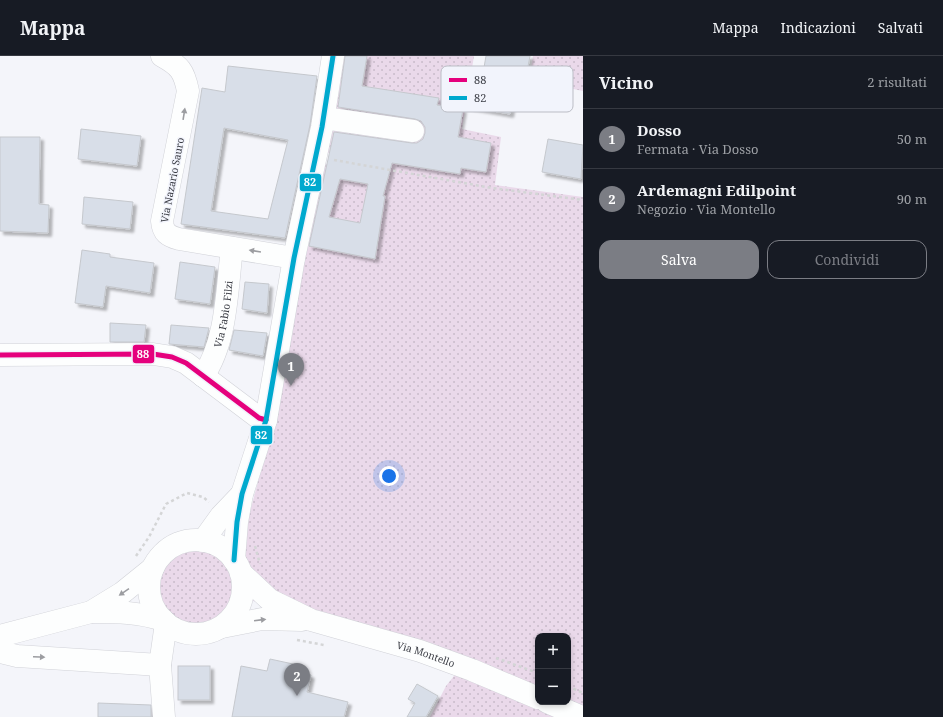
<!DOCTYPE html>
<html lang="it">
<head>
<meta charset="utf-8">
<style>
	body { margin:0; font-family:"Noto Serif",serif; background:#242831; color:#f1f3f6 }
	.controls { position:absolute; right:12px; bottom:12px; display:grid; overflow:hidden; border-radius:8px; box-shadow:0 2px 6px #0003 }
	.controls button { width:36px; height:36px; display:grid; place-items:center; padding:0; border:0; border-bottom:1px solid #363941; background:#171b24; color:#f1f3f6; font:20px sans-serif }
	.you { position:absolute; left:389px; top:420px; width:14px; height:14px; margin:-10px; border:3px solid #fff; border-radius:50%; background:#1a73e8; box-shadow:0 0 0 6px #1a73e833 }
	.badge { display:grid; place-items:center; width:26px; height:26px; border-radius:50%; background:#7b7d84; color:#fff; font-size:13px; font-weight:700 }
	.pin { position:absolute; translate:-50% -33px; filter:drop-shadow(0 1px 2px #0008) }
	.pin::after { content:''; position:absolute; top:21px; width:14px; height:12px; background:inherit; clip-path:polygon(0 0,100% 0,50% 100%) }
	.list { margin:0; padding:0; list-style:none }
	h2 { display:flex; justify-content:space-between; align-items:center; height:52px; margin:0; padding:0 16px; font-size:17px }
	h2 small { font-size:13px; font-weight:400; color:#9ea1a6 }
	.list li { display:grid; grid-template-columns:26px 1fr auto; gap:12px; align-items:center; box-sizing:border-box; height:60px; padding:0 16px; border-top:1px solid #363941 }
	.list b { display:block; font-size:15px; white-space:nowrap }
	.list p { margin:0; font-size:13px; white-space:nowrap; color:#9ea1a6 }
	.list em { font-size:13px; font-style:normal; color:#9ea1a6 }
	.actions { display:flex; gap:8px; padding:12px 16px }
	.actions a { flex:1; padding:9px 0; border:1px solid #7b7d84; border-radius:12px; text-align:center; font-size:14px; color:#7b7d84 }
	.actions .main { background:#7b7d84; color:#fff }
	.map { position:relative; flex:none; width:583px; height:661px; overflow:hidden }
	header { display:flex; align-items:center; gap:24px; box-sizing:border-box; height:56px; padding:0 20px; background:#171b24; border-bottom:1px solid #363941 }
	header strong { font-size:19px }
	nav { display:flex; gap:22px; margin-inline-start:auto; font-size:14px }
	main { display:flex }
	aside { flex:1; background:#171b24 }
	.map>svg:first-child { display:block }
	.grass { fill:url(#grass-dots); fill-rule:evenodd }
	.building { fill:#d8dee8; stroke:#c5c8cd; fill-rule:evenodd; filter:url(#shadow) }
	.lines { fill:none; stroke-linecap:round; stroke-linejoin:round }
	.minor-casing { stroke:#d1d2d8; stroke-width:23 }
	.path { stroke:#d4d5d6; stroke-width:2.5; stroke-dasharray:3 3; stroke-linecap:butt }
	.minor { stroke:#fdfefe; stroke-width:22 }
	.bus-1-casing { stroke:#f2f4fc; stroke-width:8 }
	.bus-2-casing { stroke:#f2f4fc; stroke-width:8 }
	.bus-1 { stroke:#e5007d; stroke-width:5 }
	.bus-2 { stroke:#00a9ce; stroke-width:5 }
	.oneway { fill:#9c9da1 }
	.labels { text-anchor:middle; stroke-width:3; stroke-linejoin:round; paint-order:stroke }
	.street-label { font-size:10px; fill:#3a3c44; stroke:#f2f4fc }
	.key { fill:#f2f4fc; stroke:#bbbdc5; stroke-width:1 }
	.key-label { font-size:11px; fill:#3a3c44 }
	.line-badge { stroke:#f2f4fc; stroke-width:1.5 }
	.badge-label { font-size:11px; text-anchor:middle; font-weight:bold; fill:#fff }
</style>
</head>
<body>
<header>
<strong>Mappa</strong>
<nav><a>Mappa</a><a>Indicazioni</a><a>Salvati</a></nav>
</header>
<main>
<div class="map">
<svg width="583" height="661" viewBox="0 0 583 661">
	<defs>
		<pattern id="grass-dots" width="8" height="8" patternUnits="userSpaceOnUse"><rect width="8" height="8" fill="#ead9ea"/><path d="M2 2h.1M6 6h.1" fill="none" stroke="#c9bbca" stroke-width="1.8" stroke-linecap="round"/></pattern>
		<filter id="shadow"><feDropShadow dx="3.5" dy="3.5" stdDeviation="1" flood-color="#0004"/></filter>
	</defs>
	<rect width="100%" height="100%" fill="#f4f5fa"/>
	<g class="grass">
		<path d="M337 0H474L462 73 501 81 495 129 583 141V661H430L446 630 469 601 234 540C221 586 152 573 160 526 161 517 166 508 173 502 190 489 217 492 229 512 233 518 233 525 235 531L247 467 270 381 322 107 388 119 390 109 323 96ZM538 580H568V646H538Z"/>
		<polygon points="533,0 583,0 583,35 529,24"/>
	</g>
	<g class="building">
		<path d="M345 0H367L362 30 439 42 437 49 463 53 458 81 491 87 486 116 461 112 460 118 392 107 383 140H385L375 203 309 190 334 76 412 87H417L423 83 425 77V71L421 65 415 63 338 51ZM340 123 368 128 360 167 329 161Z"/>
		<polygon points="486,0 530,0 526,21 517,20 510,58 470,51 476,16 483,17"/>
		<path d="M228 10 317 20 310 69 285 182 181 168 202 32 225 36ZM224 72 288 84 268 163 211 155Z"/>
		<polygon points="81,73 141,80 137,110 78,103"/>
		<polygon points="0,81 40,81 39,148 49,149 48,177 0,175"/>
		<polygon points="548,83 583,89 581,123 542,116"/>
		<polygon points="84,141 133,146 130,173 82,168"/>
		<polygon points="82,194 110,198 110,201 154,207 150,237 106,230 103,251 75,247"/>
		<polygon points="180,206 215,211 210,248 175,243"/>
		<polygon points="245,226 269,228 267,257 242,253"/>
		<polygon points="110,267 146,269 144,286 110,286"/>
		<polygon points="171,269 209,272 204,291 169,288"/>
		<polygon points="234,274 267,277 263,300 229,294"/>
		<polygon points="270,603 293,608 293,614 311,619 307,636 348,646 344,661 232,661 241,610 267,615"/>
		<rect x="178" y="610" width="32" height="34"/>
		<polygon points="417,628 438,640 426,661 407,661 415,647 408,643"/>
		<polygon points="98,647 151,649 151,661 98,661"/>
	</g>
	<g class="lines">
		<defs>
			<g id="minor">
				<path d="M162 0C180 10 184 15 188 35L162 165C163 177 168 180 179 183L294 202"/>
				<polyline points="324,62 413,75"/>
				<polyline points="0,299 153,298 172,301 186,307 259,362 266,364"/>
				<path id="s1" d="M203 320C227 286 227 232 232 192"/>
				<circle cx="196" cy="531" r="47"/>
				<polyline points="203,485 221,460 242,438"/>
				<polyline points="234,504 237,466 242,438 266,364 294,202 322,71 333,0"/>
				<path id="s2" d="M241 517 270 544 311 564 420 595 472 614 538 642"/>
				<path d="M92 556C117 556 139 556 163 564"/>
				<polyline points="222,571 262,563 302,564"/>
				<polyline points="0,580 91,556 122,537 153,512"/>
				<polyline points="0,596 17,600 160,609"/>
				<polyline points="547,646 582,661"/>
				<polyline points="164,661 160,609 166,567"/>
			</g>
		</defs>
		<use href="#minor" class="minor-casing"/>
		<g class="path">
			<polyline points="334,104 492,132 583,144"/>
			<polyline points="255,490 260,508"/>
			<polyline points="136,500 149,481 166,448 187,437 203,441 209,446"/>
			<polyline points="297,584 324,589"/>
			<polyline points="496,602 538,617"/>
			<polyline points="568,630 583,637"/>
		</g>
		<use href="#minor" class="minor"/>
		<defs>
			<polyline id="bus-1" points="0,299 153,298 172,301 186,307 259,362 266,364"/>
			<polyline id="bus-2" points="234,504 237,466 242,438 266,364 294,202 322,71 333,0"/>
		</defs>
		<use href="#bus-1" class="bus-1-casing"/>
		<use href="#bus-2" class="bus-2-casing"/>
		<use href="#bus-1" class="bus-1"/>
		<use href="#bus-2" class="bus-2"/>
	</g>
	<defs><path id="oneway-solid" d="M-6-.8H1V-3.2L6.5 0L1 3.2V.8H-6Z"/></defs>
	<g class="oneway">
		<use href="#oneway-solid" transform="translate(184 58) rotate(-81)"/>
		<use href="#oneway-solid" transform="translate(255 195) rotate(-171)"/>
		<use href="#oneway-solid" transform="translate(124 536) rotate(146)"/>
		<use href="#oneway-solid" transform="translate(260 564) rotate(-7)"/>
		<use href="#oneway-solid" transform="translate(39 601) rotate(3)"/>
	</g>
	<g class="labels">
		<g class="street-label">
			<text transform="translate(172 124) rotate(-79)" y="4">Via Nazario Sauro</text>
			<text dy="4" stroke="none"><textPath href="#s1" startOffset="66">Via Fabio Filzi</textPath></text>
			<text dy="4" stroke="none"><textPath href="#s2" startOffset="205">Via Montello</textPath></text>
		</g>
	</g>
	<rect x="441" y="10" width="132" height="46" rx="6" class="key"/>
	<rect x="449" y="22" width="18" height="4" fill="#e5007d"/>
	<rect x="449" y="40" width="18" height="4" fill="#00a9ce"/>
	<g class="key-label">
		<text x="474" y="28">88</text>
		<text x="474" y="46">82</text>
	</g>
	<g class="line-badge">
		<rect x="299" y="117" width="23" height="19" rx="4" fill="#00a9ce"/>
		<rect x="132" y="288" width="23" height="20" rx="4" fill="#e5007d"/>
		<rect x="250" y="369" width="23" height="20" rx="4" fill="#00a9ce"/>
	</g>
	<g class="badge-label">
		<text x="310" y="130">82</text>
		<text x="143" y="302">88</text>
		<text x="261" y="383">82</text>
	</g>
</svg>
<div class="controls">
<button>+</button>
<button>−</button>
</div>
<div class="you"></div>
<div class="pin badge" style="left:291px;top:330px">1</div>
<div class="pin badge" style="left:297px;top:640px">2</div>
</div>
<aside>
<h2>Vicino<small>2 risultati</small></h2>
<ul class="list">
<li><span class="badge">1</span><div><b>Dosso</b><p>Fermata · Via Dosso</p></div><em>50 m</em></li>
<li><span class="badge">2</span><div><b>Ardemagni Edilpoint</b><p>Negozio · Via Montello</p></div><em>90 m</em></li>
</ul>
<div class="actions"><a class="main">Salva</a><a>Condividi</a></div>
</aside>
</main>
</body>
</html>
